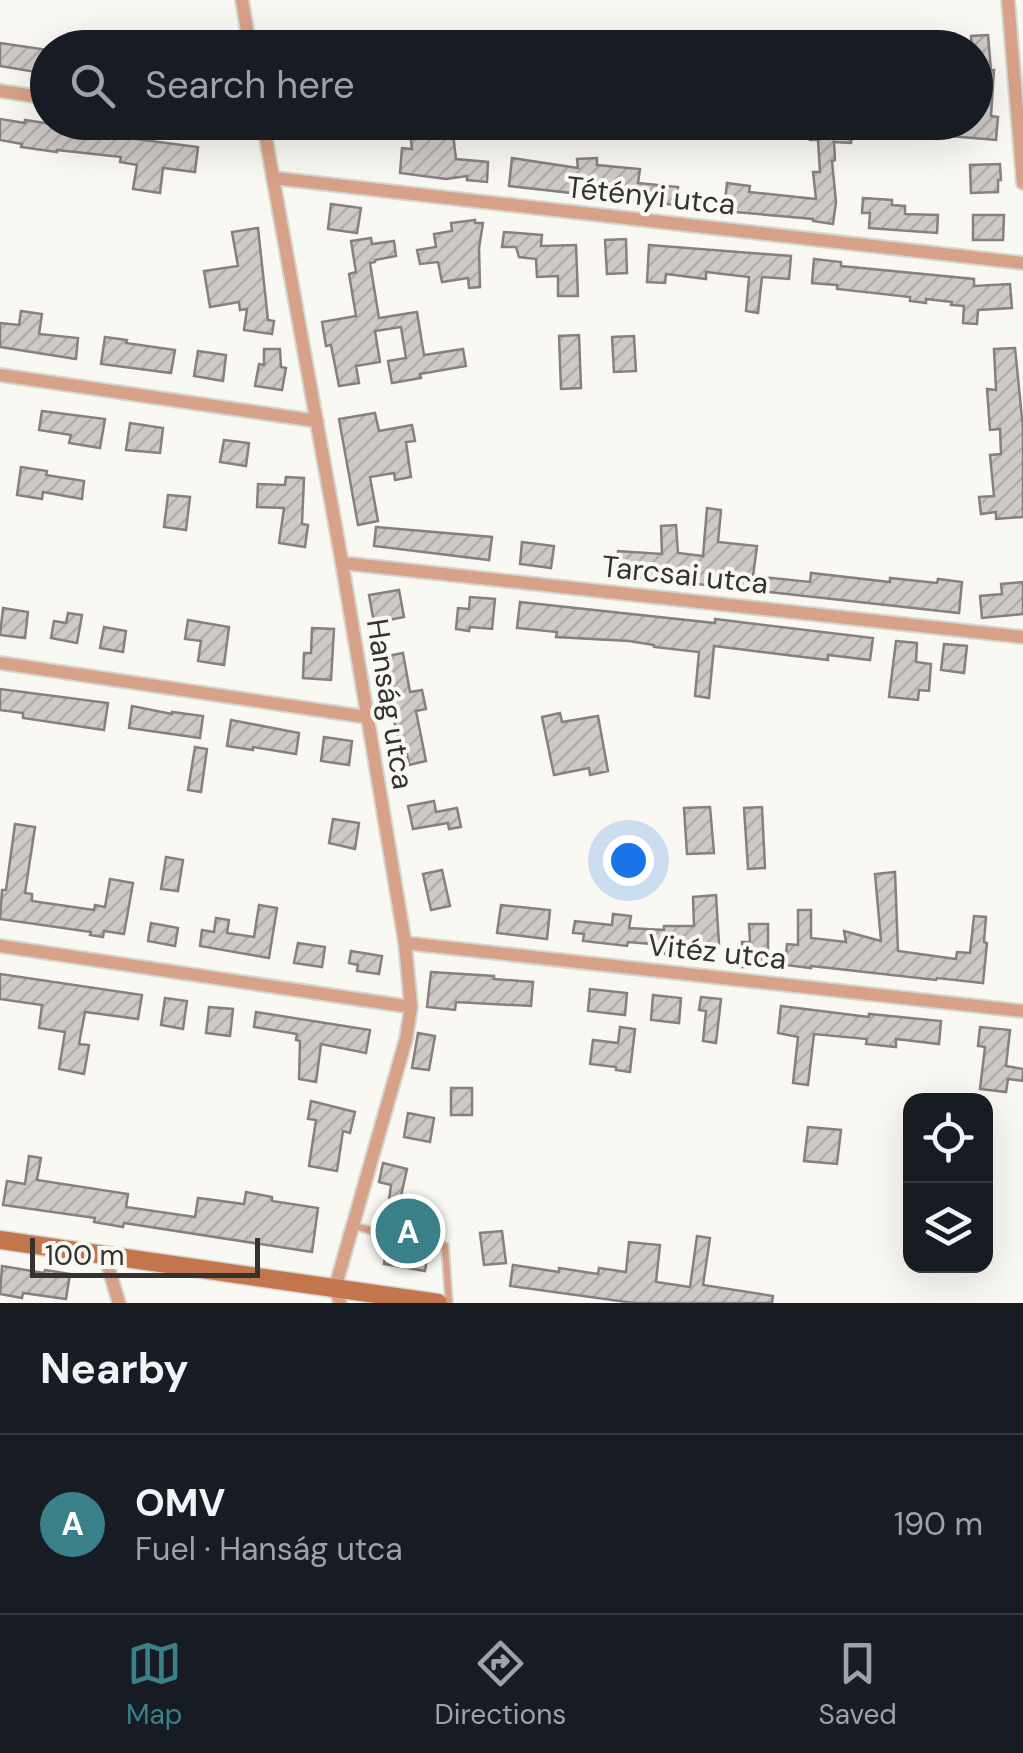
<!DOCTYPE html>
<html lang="en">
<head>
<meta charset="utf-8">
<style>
	body { margin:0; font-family:"DM Sans",sans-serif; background:#242831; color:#f1f3f6 }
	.controls { position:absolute; right:30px; bottom:30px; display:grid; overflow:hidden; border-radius:20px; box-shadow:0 10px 40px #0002 }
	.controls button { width:90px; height:90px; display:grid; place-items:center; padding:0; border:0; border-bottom:2px solid #363941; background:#171b24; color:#f1f3f6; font:50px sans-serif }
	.scale { position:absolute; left:30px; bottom:25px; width:230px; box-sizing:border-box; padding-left:10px; border:5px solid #343331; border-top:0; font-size:28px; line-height:35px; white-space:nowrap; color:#343331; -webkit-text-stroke:8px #f9f8f3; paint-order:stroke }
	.you { position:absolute; left:628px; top:860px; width:35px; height:35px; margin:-25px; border:8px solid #fff; border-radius:50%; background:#1a73e8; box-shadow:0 0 0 15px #1a73e833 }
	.badge { display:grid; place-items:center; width:65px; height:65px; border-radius:50%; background:#398088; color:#fff; font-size:32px; font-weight:700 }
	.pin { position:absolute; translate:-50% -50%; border:5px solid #fff; box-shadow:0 2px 10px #0006 }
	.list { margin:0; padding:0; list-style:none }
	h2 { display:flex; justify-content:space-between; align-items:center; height:130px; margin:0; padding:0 40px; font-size:42px }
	h2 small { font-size:32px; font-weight:400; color:#9ea1a6 }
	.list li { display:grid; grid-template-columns:65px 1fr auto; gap:30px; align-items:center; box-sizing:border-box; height:180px; padding:0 40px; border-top:2px solid #363941 }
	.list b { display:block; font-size:38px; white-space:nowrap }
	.list p { margin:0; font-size:32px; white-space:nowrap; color:#9ea1a6 }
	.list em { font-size:32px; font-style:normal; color:#9ea1a6 }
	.icon { flex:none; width:55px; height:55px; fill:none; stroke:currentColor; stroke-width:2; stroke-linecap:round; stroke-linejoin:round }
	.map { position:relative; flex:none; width:1023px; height:1303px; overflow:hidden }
	.search { position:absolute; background:#171b24; box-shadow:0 10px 40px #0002; left:30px; right:30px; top:30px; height:110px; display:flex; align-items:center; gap:25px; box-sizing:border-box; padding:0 35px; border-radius:55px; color:#9ea1a6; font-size:38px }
	.sheet { height:310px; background:#171b24 }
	nav { display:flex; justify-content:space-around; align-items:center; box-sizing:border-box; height:140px; border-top:2px solid #363941; background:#171b24; font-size:28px; color:#9ea1a6 }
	nav a { display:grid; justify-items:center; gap:5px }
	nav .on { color:#398088 }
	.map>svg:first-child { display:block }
	.building { fill:url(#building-hatch); stroke:#86807f; stroke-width:2.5 }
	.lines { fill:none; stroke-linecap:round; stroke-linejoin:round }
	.lane-casing { stroke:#d6d5d0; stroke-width:10 }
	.street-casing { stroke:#d6d5d0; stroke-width:16 }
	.secondary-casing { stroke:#d6d5d0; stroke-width:21 }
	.lane { stroke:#d7a287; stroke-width:6 }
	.street { stroke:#d7a287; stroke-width:12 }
	.secondary { stroke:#c3764e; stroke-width:18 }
	.labels { text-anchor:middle; stroke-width:8; stroke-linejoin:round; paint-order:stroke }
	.street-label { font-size:30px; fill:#343331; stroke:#f9f8f3 }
</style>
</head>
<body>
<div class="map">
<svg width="1023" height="1303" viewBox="0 0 1023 1303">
	<defs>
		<pattern id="building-hatch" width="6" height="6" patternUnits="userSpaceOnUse" patternTransform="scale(2.5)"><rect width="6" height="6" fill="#cfc9c8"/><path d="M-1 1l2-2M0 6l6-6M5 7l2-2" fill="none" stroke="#b2adac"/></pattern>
	</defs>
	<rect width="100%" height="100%" fill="#f9f8f3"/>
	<g class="building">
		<polygon points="988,35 991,70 994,70 991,116 998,117 996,140 949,136 950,122 976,122 976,48 972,48 971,36"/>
		<polygon points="0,43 48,50 48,74 0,66"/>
		<polygon points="0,119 25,123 25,120 59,125 58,129 198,147 195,172 163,168 160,193 133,189 137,165 120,162 121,157 57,150 57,152 21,147 22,144 0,140"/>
		<polygon points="409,122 422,122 425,138 453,134 456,159 488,162 487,182 467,180 467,176 446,179 400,173 402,148 412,149"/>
		<polygon points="838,122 853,122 851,143 834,142 835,160 832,161 836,202 833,224 813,221 813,219 724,211 727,183 750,186 749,192 816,199 813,172 820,172 818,140 810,140 810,132 837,131"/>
		<polygon points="512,158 578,168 577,159 597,158 597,165 640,169 638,183 678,187 676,205 614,199 615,195 581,198 580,194 509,186"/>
		<polygon points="1000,164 1001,180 998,180 998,192 971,193 970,165"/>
		<polygon points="863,198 892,200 892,205 905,206 905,214 938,215 937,233 869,228 870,213 862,213"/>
		<polygon points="331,204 361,208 357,233 328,229"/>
		<polygon points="973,215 1004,215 1003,240 973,240"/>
		<polygon points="475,220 475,223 483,223 479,248 480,287 469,288 468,278 442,282 438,262 420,264 417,250 436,247 434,234 452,231 451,223"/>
		<polygon points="258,228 268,320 274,321 272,334 244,330 247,309 240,310 239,302 210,307 204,271 238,266 232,232"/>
		<polygon points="504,232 542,235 541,246 576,245 578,296 558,296 558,276 537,277 536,259 519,257 516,247 502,247"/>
		<polygon points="371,238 372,244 394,241 396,256 375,260 375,262 370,263 379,318 417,312 424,355 463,349 466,366 420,374 421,378 392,383 388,361 406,358 401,327 375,331 380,362 356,366 359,383 339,386 331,345 326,346 322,322 356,316 349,274 356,272 351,241"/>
		<polygon points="626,239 627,273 607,274 605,240"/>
		<polygon points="649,245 791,256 789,279 762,277 758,313 746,311 749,277 706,272 706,279 666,274 665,283 647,282"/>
		<polygon points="814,259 841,262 841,266 974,279 974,286 1010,284 1012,308 978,310 977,324 963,323 964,306 951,305 952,302 926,299 926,303 910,301 910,297 837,289 837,285 812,283"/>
		<polygon points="21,311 42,314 39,334 78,338 76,359 0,347 0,323 19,325"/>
		<polygon points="579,335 581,388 561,389 559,336"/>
		<polygon points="634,336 636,371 614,372 612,337"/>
		<polygon points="105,337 127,340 126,343 175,350 171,373 101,364"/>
		<polygon points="1015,348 1023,428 1023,517 996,519 996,512 981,514 979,497 994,496 990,455 1001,454 1000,429 990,430 987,389 996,390 994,349"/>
		<polygon points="264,349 280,349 281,367 286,368 282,390 255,386 259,364 264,365"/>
		<polygon points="198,351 226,355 223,381 194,376"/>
		<polygon points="42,411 105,419 100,448 69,443 71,435 39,430"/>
		<polygon points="375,413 379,431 412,425 415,441 406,442 411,477 395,480 394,473 370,477 378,521 358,525 339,419"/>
		<polygon points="130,423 163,428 160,453 126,450"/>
		<polygon points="224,440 249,443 246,466 220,462"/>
		<polygon points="21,467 47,471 46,475 84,481 82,499 43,492 42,499 17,495"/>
		<polygon points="286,477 304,478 302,524 308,525 305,547 279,543 284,508 257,507 258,484 285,485"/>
		<polygon points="168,495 190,497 186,530 164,527"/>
		<polygon points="707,508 721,510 718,542 757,546 753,576 810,582 811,573 890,582 890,578 937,583 938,579 962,582 959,613 625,576 627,566 616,565 618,551 662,554 661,526 676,525 678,553 703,556"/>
		<polygon points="376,527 492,537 489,560 374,546"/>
		<polygon points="522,542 554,546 551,568 520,564"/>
		<polygon points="1023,582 1023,614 982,618 980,596 1002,594 1001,584"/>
		<polygon points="399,590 404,617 374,623 369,595"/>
		<polygon points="470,597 495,599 492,629 470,627 469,631 456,629 458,608 469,609"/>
		<polygon points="520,602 715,623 715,619 873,638 870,660 828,655 828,660 714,646 709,698 695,696 699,652 654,647 654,645 629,641 556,637 557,632 517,628"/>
		<polygon points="3,608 28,612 25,638 0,635"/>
		<polygon points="68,613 82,615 77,643 51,638 54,621 66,623"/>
		<polygon points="188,620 229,627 224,665 198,661 201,641 185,639"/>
		<polygon points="104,627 126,631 123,652 100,648"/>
		<polygon points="312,628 334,629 331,680 303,678 304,653 311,653"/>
		<polygon points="896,641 917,643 916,662 931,664 929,691 919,690 918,700 889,697"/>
		<polygon points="944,644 967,646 964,673 941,670"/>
		<polygon points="403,653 410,692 422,690 426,709 416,711 426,761 409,765 407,754 401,755 393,715 391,716 382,657"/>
		<polygon points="0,689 108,703 104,730 23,718 23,713 0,710"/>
		<polygon points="132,706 172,714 172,712 203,716 200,738 129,728"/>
		<polygon points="560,713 562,722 598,716 608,771 590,775 589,768 554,775 542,717"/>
		<polygon points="231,720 299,733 296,754 253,747 253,750 227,746"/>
		<polygon points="324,737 352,741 349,765 321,761"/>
		<polygon points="195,747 207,749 201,792 188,790"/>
		<polygon points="434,801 436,812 457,808 461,827 449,829 448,823 413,829 408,806"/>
		<polygon points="710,807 714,853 687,854 684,808"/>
		<polygon points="762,807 765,868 748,869 744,808"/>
		<polygon points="333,819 359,823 355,849 329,843"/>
		<polygon points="15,824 35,827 25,893 32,894 32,901 94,910 95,905 105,907 110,879 133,883 124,934 104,931 103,937 90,935 91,932 0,919 2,890 6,890"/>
		<polygon points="166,857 183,860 178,891 161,889"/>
		<polygon points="442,870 450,906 431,910 423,874"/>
		<polygon points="895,872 898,951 956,959 957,952 970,953 974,916 986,917 984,942 987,943 983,983 937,978 936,980 811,966 811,968 785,965 787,944 798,945 798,910 811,910 811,938 846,942 844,931 881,941 875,874"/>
		<polygon points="716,895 719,944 681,946 681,954 665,954 664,945 628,942 627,946 583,941 584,934 573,933 575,921 612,925 613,914 631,916 629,928 664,930 664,926 694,926 693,897"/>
		<polygon points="259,905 277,908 269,958 200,946 202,930 214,932 216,918 229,920 227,933 254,937"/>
		<polygon points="501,905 550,910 547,939 497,933"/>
		<polygon points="151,923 178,928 175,946 148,941"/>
		<polygon points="749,924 768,924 768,953 761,953 761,967 742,967 742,942 750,942"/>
		<polygon points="298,943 325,947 322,967 294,963"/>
		<polygon points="351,951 382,956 379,974 357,971 358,965 349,963"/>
		<polygon points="431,972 494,976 494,979 533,982 531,1006 456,1002 455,1010 427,1007"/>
		<polygon points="0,974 142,995 138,1019 85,1012 79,1044 89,1045 84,1074 59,1069 65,1032 39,1028 42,1005 0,999"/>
		<polygon points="590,989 627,993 625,1015 588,1011"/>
		<polygon points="653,995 681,998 679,1023 651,1020"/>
		<polygon points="701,997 721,999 716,1043 703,1041 706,1011 699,1010"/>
		<polygon points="165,998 187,1001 183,1029 161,1025"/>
		<polygon points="781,1006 869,1017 869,1014 941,1021 939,1044 896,1039 896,1047 866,1044 867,1039 814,1034 808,1085 793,1083 798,1037 778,1033"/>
		<polygon points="209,1007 233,1009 230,1036 206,1033"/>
		<polygon points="256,1012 370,1030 366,1053 321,1044 316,1082 299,1079 300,1041 296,1040 297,1034 254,1027"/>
		<polygon points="620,1027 635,1029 630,1072 616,1070 616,1067 590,1064 593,1040 618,1043"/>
		<polygon points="980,1027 1010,1030 1006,1066 1023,1069 1023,1081 1008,1079 1006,1092 980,1089 985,1047 978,1046"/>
		<polygon points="418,1033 435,1036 429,1070 412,1068"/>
		<rect x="451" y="1088" width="21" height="27"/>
		<polygon points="311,1101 355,1112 350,1133 343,1131 337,1171 309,1166 316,1120 308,1119"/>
		<polygon points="408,1113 434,1118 430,1142 404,1137"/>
		<polygon points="808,1127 841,1130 837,1164 804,1161"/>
		<polygon points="29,1156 41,1158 37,1180 128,1194 126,1207 195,1217 198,1198 244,1204 246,1192 272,1197 272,1201 318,1208 312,1252 124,1223 123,1227 94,1222 95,1218 3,1205 7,1181 25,1184"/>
		<polygon points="383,1163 407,1169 401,1196 424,1200 420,1234 430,1237 390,1229 390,1224 386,1223 391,1185 379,1182"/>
		<polygon points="502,1231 506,1263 484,1265 480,1233"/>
		<polygon points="697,1236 710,1238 703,1285 773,1296 772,1303 634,1303 510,1286 513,1265 559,1272 559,1268 598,1274 599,1268 626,1272 629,1242 660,1245 656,1282 690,1287"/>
		<polygon points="387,1242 428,1251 425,1271 384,1264"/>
		<polygon points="2,1266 44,1273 45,1270 70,1274 66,1299 23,1293 22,1298 0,1294"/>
	</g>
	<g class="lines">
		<defs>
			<polyline id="lane" points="355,1226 408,1241 445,1246 449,1303"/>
			<g id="street">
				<polyline points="242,0 250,48"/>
				<polyline points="1008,0 1023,183"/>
				<polyline points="0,91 48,98"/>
				<polyline points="210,122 264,131"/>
				<polyline points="263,122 342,563 405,943 411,1007 406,1039 335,1288 340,1303"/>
				<polyline points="273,178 1023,263"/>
				<polyline points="0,375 317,421"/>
				<polyline points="342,563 1023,637"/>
				<polyline points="0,663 366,717"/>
				<polyline points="405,943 1023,1011"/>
				<polyline points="0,946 411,1007"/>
				<polyline points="105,1256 119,1303"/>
			</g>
			<polyline id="secondary" points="0,1240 438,1303"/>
		</defs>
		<use href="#lane" class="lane-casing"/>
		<use href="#street" class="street-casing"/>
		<use href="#secondary" class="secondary-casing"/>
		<use href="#lane" class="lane"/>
		<use href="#street" class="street"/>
		<use href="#secondary" class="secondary"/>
	</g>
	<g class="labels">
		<g class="street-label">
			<text transform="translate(651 196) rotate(6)" y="10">Tétényi utca</text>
			<text transform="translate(685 575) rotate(6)" y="10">Tarcsai utca</text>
			<text transform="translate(390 704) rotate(81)" y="10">Hanság utca</text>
			<text transform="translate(717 952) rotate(6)" y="10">Vitéz utca</text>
		</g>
	</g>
</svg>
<div class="controls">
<button><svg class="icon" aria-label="locate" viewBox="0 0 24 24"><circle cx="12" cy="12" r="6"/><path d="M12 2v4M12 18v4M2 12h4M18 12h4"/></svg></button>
<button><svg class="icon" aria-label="layers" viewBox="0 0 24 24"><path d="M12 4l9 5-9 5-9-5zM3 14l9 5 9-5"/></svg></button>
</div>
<div class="scale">100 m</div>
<div class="you"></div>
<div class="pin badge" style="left:408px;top:1231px">A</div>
<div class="search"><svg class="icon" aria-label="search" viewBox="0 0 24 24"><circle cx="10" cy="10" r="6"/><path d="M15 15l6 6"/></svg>Search here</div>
</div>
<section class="sheet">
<h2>Nearby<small></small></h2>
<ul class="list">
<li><span class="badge">A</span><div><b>OMV</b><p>Fuel · Hanság utca</p></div><em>190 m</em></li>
</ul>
</section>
<nav>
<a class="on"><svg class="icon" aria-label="map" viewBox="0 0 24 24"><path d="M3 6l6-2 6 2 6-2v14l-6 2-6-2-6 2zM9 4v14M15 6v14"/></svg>Map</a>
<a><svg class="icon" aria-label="directions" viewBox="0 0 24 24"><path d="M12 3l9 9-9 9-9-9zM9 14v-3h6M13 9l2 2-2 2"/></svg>Directions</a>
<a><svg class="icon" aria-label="saved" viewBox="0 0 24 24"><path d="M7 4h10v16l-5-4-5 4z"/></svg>Saved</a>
</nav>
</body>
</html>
